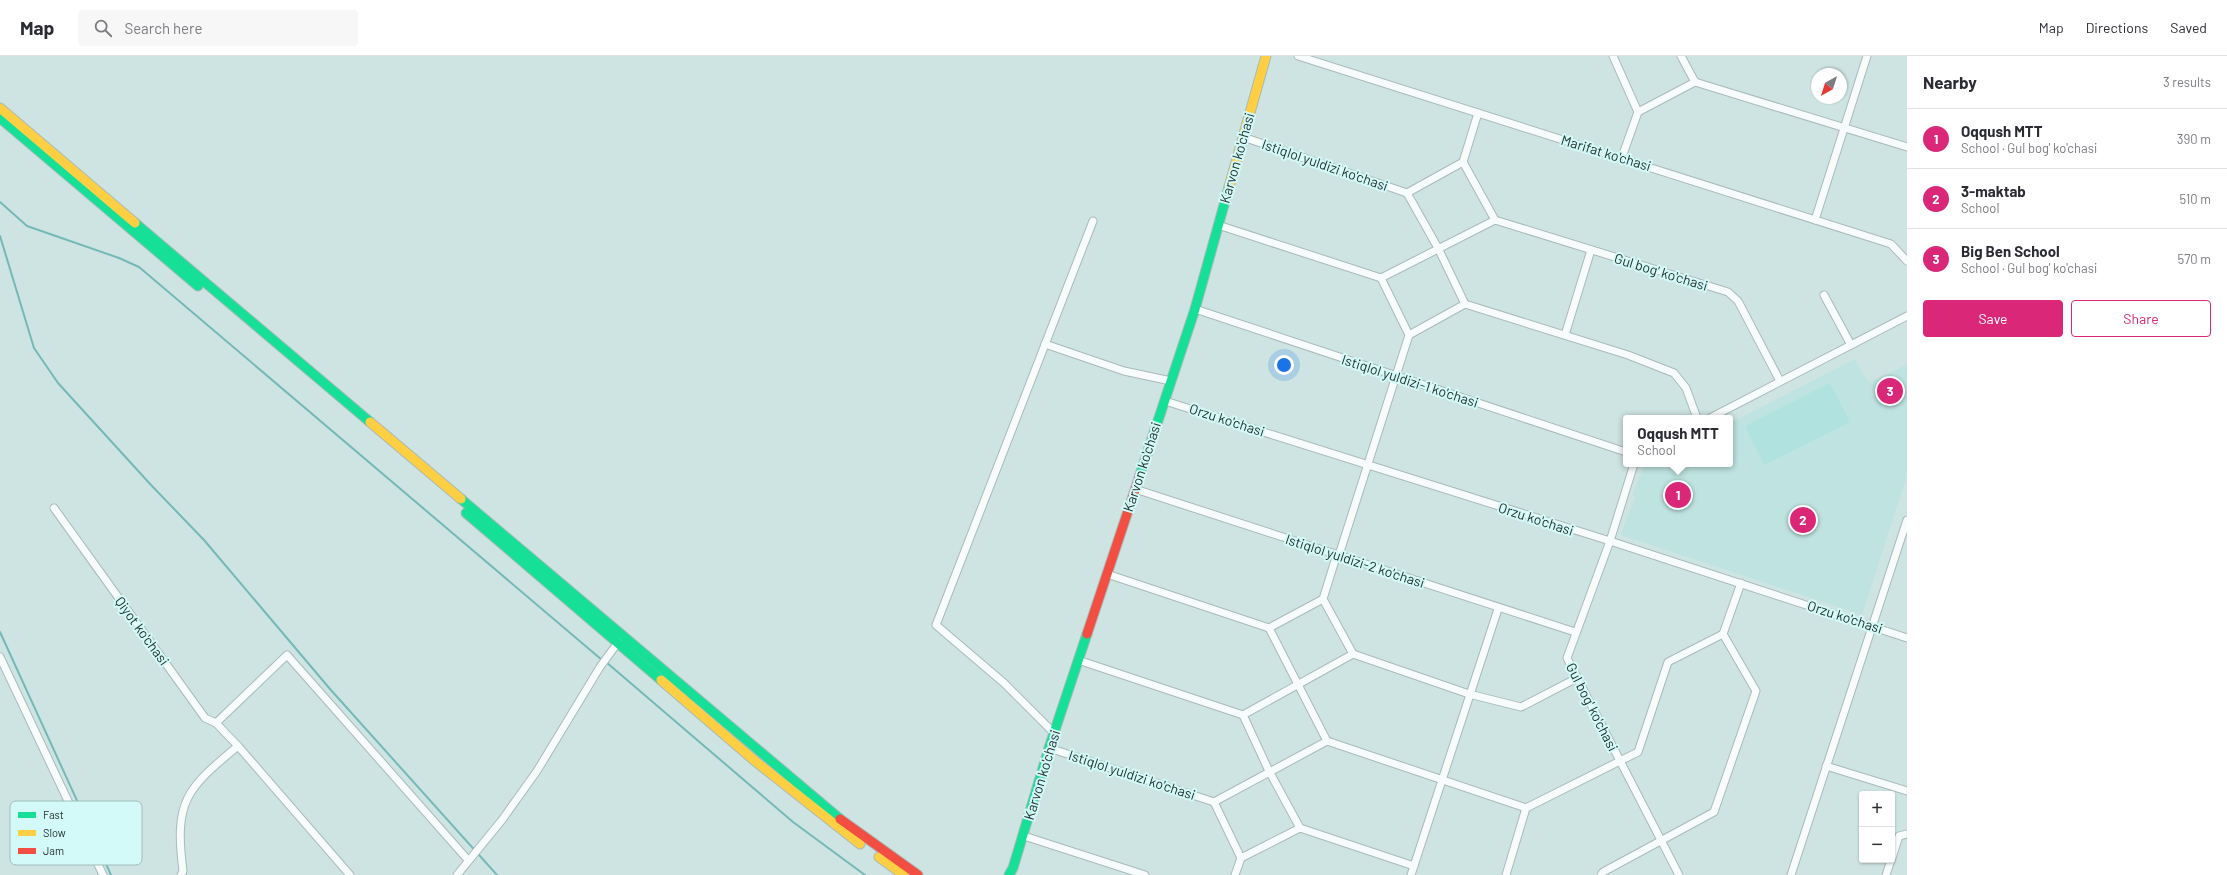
<!DOCTYPE html>
<html lang="en">
<head>
<meta charset="utf-8">
<style>
	body { margin:0; font-family:Barlow,sans-serif; background:#f7f7f7; color:#2b2b33 }
	.controls { position:absolute; right:12px; bottom:12px; display:grid; overflow:hidden; border-radius:4px; box-shadow:0 1px 3px #0004 }
	.controls button { width:36px; height:36px; display:grid; place-items:center; padding:0; border:0; border-bottom:1px solid #e1e1e2; background:#fff; color:#2b2b33; font:20px sans-serif }
	.compass { position:absolute; left:1811px; top:12px; width:36px; height:36px; border-radius:50%; background:#fff; box-shadow:0 1px 3px #0004; rotate:219deg }
	.you { position:absolute; left:1284px; top:309px; width:14px; height:14px; margin:-10px; border:3px solid #fff; border-radius:50%; background:#1a73e8; box-shadow:0 0 0 6px #1a73e833 }
	.badge { display:grid; place-items:center; width:26px; height:26px; border-radius:50%; background:#db2777; color:#fff; font-size:13px; font-weight:700 }
	.pin { position:absolute; translate:-50% -50%; border:2px solid #fff; box-shadow:0 1px 4px #0006 }
	.popup { position:absolute; left:1623px; top:359px; width:110px; height:52px; box-sizing:border-box; display:grid; place-content:center; border-radius:4px; background:#fff; filter:drop-shadow(0 1px 3px #0005); font-size:13px; white-space:nowrap; color:#7c7c81 }
	.popup b { font-size:15px; color:#2b2b33 }
	.popup::after { content:''; position:absolute; left:50%; top:100%; margin-left:-8px; border:8px solid transparent; border-top-color:#fff }
	.list { margin:0; padding:0; list-style:none }
	h2 { display:flex; justify-content:space-between; align-items:center; height:52px; margin:0; padding:0 16px; font-size:17px }
	h2 small { font-size:13px; font-weight:400; color:#7c7c81 }
	.list li { display:grid; grid-template-columns:26px 1fr auto; gap:12px; align-items:center; box-sizing:border-box; height:60px; padding:0 16px; border-top:1px solid #e1e1e2 }
	.list b { display:block; font-size:15px; white-space:nowrap }
	.list p { margin:0; font-size:13px; white-space:nowrap; color:#7c7c81 }
	.list em { font-size:13px; font-style:normal; color:#7c7c81 }
	.actions { display:flex; gap:8px; padding:12px 16px }
	.actions a { flex:1; padding:9px 0; border:1px solid #db2777; border-radius:4px; text-align:center; font-size:14px; color:#db2777 }
	.actions .main { background:#db2777; color:#fff }
	.icon { flex:none; width:22px; height:22px; fill:none; stroke:currentColor; stroke-width:2; stroke-linecap:round; stroke-linejoin:round }
	.map { position:relative; flex:none; width:1907px; height:819px; overflow:hidden }
	header { display:flex; align-items:center; gap:24px; box-sizing:border-box; height:56px; padding:0 20px; background:#fff; border-bottom:1px solid #e1e1e2 }
	header strong { font-size:19px }
	nav { display:flex; gap:22px; margin-inline-start:auto; font-size:14px }
	.search { width:280px; height:36px; background:#f7f7f7; display:flex; align-items:center; gap:10px; box-sizing:border-box; padding:0 14px; border-radius:4px; color:#7c7c81; font-size:15px }
	main { display:flex }
	aside { flex:1; background:#fff }
	.map>svg:first-child { display:block }
	.built { fill:#bee3e0 }
	.green { fill:#b0e2df }
	.lines { fill:none; stroke-linecap:round; stroke-linejoin:round }
	.stream { stroke:#74b9b7; stroke-width:2 }
	.street-casing { stroke:#a9bab9; stroke-width:9 }
	.fast-casing { stroke:#a9bab9; stroke-width:11 }
	.slow-casing { stroke:#a9bab9; stroke-width:11 }
	.jam-casing { stroke:#a9bab9; stroke-width:11 }
	.street { stroke:#f8fbfb; stroke-width:7 }
	.fast { stroke:#16e098; stroke-width:9 }
	.slow { stroke:#ffcf43; stroke-width:9 }
	.jam { stroke:#f24e42; stroke-width:9 }
	.labels { text-anchor:middle; stroke-width:4; stroke-linejoin:round; paint-order:stroke }
	.street-label { font-size:14px; fill:#233231; stroke:#d3faf8 }
	.key { fill:#d3faf8; stroke:#9ebebc; stroke-width:1 }
	.key-label { font-size:11px; fill:#233231 }
</style>
</head>
<body>
<header>
<strong>Map</strong>
<div class="search"><svg class="icon" aria-label="search" viewBox="0 0 24 24"><circle cx="10" cy="10" r="6"/><path d="M15 15l6 6"/></svg>Search here</div>
<nav><a>Map</a><a>Directions</a><a>Saved</a></nav>
</header>
<main>
<div class="map">
<svg width="1907" height="819" viewBox="0 0 1907 819">
	<rect width="100%" height="100%" fill="#cee4e2"/>
	<polygon class="built" points="1855,303 1869,327 1907,308 1907,420 1862,559 1621,479 1635,440 1632,439 1645,408 1730,408 1730,367"/>
	<polygon class="green" points="1830,327 1850,366 1764,409 1745,370"/>
	<g class="lines">
		<g class="stream">
			<polyline points="0,146 27,170 119,202 139,211 602,604"/>
			<polyline points="0,180 34,292 58,327 151,429 204,484 330,633 497,819"/>
			<polyline points="0,576 111,819"/>
			<polyline points="606,606 793,766 865,819"/>
		</g>
		<defs>
			<g id="street">
				<polyline points="1298,0 1891,188 1907,205"/>
				<polyline points="1613,0 1638,56"/>
				<polyline points="1681,0 1695,26"/>
				<polyline points="1695,26 1907,91"/>
				<polyline points="1478,57 1463,106 1495,164"/>
				<polyline points="1243,81 1407,137"/>
				<polyline points="1622,101 1638,56 1695,26"/>
				<polyline points="1407,137 1438,192 1465,248"/>
				<polyline points="1407,137 1463,106"/>
				<polyline points="1495,164 1728,236 1738,245 1780,325"/>
				<polyline points="1815,164 1867,0"/>
				<polyline points="1218,169 1381,222"/>
				<polyline points="1381,222 1495,164"/>
				<polyline points="1381,222 1409,279"/>
				<polyline points="1824,239 1851,289"/>
				<polyline points="1465,248 1628,299 1674,317 1686,332 1697,362"/>
				<polyline points="1195,253 1626,396"/>
				<polyline points="1565,279 1591,194"/>
				<polyline points="1045,288 1124,315 1171,325"/>
				<polyline points="1165,345 1610,485 1907,582"/>
				<polyline points="1710,362 1907,260"/>
				<polyline points="1634,408 1610,485 1567,602 1679,819"/>
				<polyline points="1135,433 1575,576"/>
				<polyline points="54,452 205,662 216,667 238,690 350,819"/>
				<polyline points="1339,499 1409,279 1465,248"/>
				<polyline points="1107,518 1269,572"/>
				<polyline points="1323,543 1353,598"/>
				<polyline points="1269,572 1327,685"/>
				<polyline points="1269,572 1323,543 1337,498"/>
				<polyline points="1353,598 1469,638 1521,651 1577,622"/>
				<polyline points="0,601 103,819"/>
				<polyline points="1078,604 1243,659"/>
				<polyline points="1243,659 1269,715 1300,772"/>
				<polyline points="1243,659 1353,598"/>
				<polyline points="216,667 287,599 468,804"/>
				<polyline points="1054,677 1004,627 936,569 1093,165"/>
				<polyline points="1327,685 1526,752"/>
				<polyline points="1049,692 1214,746"/>
				<polyline points="1826,710 1907,735"/>
				<polyline points="1214,746 1327,685"/>
				<polyline points="1214,746 1241,802 1235,819"/>
				<polyline points="1300,772 1414,810"/>
				<polyline points="1024,780 1145,819"/>
				<polyline points="1241,802 1300,772"/>
				<polyline points="1892,802 1899,780 1907,778"/>
				<path d="M181 819 183 815C174 745 186 733 238 690"/>
				<polyline points="457,819 502,764 537,715 600,611 619,585"/>
				<polyline points="1411,819 1498,553"/>
				<polyline points="1506,819 1526,752 1638,696 1668,606 1723,578 1741,527"/>
				<polyline points="1601,819 1603,816 1714,756 1756,635 1723,578"/>
				<polyline points="1791,819 1907,464"/>
				<polyline points="1886,819 1891,804"/>
			</g>
			<g id="fast">
				<polyline points="0,62 198,230"/>
				<polyline points="135,167 370,366"/>
				<polyline points="1140,419 1195,253 1229,131"/>
				<polyline points="461,443 840,763"/>
				<polyline points="466,457 661,624"/>
				<polyline points="1009,819 1013,812 1049,692 1087,578"/>
			</g>
			<g id="slow">
				<polyline points="0,52 135,167"/>
				<polyline points="1229,131 1266,0"/>
				<polyline points="370,366 461,443"/>
				<polyline points="661,624 755,705 860,788"/>
				<polyline points="879,801 904,819"/>
			</g>
			<g id="jam">
				<polyline points="1087,578 1140,419"/>
				<polyline points="840,763 918,819"/>
			</g>
		</defs>
		<use href="#street" class="street-casing"/>
		<use href="#fast" class="fast-casing"/>
		<use href="#slow" class="slow-casing"/>
		<use href="#jam" class="jam-casing"/>
		<use href="#street" class="street"/>
		<use href="#fast" class="fast"/>
		<use href="#slow" class="slow"/>
		<use href="#jam" class="jam"/>
	</g>
	<g class="labels">
		<g class="street-label">
			<text transform="translate(1606 97) rotate(17)" y="5">Marifat ko'chasi</text>
			<text transform="translate(1237 102) rotate(-74)" y="5">Karvon ko'chasi</text>
			<text transform="translate(1325 109) rotate(19)" y="5">Istiqlol yuldizi ko'chasi</text>
			<text transform="translate(1661 216) rotate(17)" y="5">Gul bog' ko'chasi</text>
			<text transform="translate(1410 325) rotate(18)" y="5">Istiqlol yuldizi-1 ko'chasi</text>
			<text transform="translate(1227 364) rotate(18)" y="5">Orzu ko'chasi</text>
			<text transform="translate(1142 411) rotate(-72)" y="5">Karvon ko'chasi</text>
			<text transform="translate(1536 463) rotate(18)" y="5">Orzu ko'chasi</text>
			<text transform="translate(1355 505) rotate(18)" y="5">Istiqlol yuldizi-2 ko'chasi</text>
			<text transform="translate(1845 561) rotate(18)" y="5">Orzu ko'chasi</text>
			<text transform="translate(142 575) rotate(54)" y="5">Qiyot ko'chasi</text>
			<text transform="translate(1592 651) rotate(63)" y="5">Gul bog' ko'chasi</text>
			<text transform="translate(1042 719) rotate(-73)" y="5">Karvon ko'chasi</text>
			<text transform="translate(1132 719) rotate(18)" y="5">Istiqlol yuldizi ko'chasi</text>
		</g>
	</g>
	<rect x="10" y="745" width="132" height="64" rx="6" class="key"/>
	<rect x="18" y="756" width="18" height="6" fill="#16e098"/>
	<rect x="18" y="774" width="18" height="6" fill="#ffcf43"/>
	<rect x="18" y="792" width="18" height="6" fill="#f24e42"/>
	<g class="key-label">
		<text x="43" y="763">Fast</text>
		<text x="43" y="781">Slow</text>
		<text x="43" y="799">Jam</text>
	</g>
</svg>
<div class="controls">
<button>+</button>
<button>−</button>
</div>
<svg class="compass" viewBox="-18 -18 36 36"><path d="M0-13l5 13h-10z" fill="#e53935"/><path d="M0 13l5-13h-10z" fill="#7c7c81"/></svg>
<div class="you"></div>
<div class="pin badge" style="left:1678px;top:439px">1</div>
<div class="popup"><b>Oqqush MTT</b>School</div>
<div class="pin badge" style="left:1803px;top:464px">2</div>
<div class="pin badge" style="left:1890px;top:335px">3</div>
</div>
<aside>
<h2>Nearby<small>3 results</small></h2>
<ul class="list">
<li><span class="badge">1</span><div><b>Oqqush MTT</b><p>School · Gul bog' ko'chasi</p></div><em>390 m</em></li>
<li><span class="badge">2</span><div><b>3-maktab</b><p>School</p></div><em>510 m</em></li>
<li><span class="badge">3</span><div><b>Big Ben School</b><p>School · Gul bog' ko'chasi</p></div><em>570 m</em></li>
</ul>
<div class="actions"><a class="main">Save</a><a>Share</a></div>
</aside>
</main>
</body>
</html>
